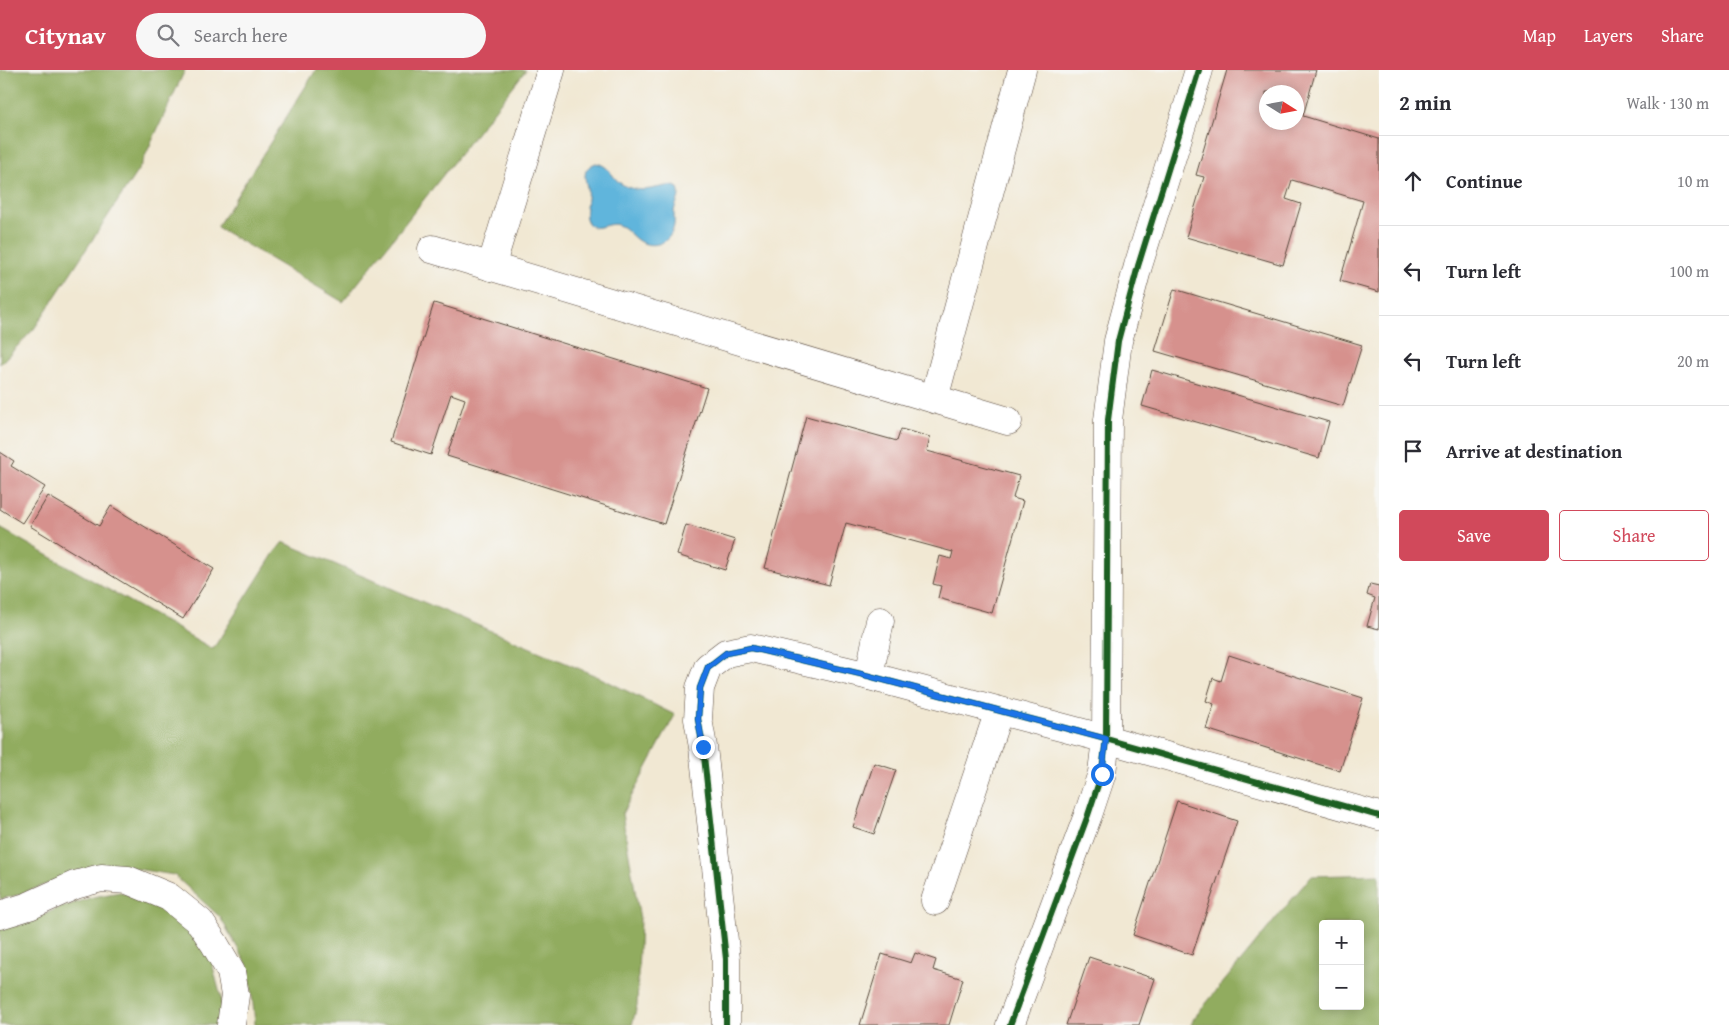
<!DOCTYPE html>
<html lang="en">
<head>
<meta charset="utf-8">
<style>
	body { margin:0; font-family:"Gentium Book Plus",serif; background:#f7f7f7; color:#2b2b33 }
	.controls { position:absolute; right:15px; bottom:15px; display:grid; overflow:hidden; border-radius:5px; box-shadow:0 2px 12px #0003 }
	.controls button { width:45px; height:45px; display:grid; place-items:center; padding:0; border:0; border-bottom:1px solid #e1e1e2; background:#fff; color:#2b2b33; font:25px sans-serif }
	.compass { position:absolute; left:1259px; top:15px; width:45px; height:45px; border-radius:50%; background:#fff; box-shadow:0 2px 12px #0003; rotate:101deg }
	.stop { position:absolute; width:15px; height:15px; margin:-11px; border:4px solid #1a73e8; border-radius:50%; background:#fff }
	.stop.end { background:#1a73e8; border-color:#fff; box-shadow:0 1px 5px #0008 }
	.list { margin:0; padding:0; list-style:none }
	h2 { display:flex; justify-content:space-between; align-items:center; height:65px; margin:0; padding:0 20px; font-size:21px }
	h2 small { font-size:16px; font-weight:400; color:#7c7c81 }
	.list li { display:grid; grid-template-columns:32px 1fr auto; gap:15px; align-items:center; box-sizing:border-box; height:90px; padding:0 20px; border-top:1px solid #e1e1e2 }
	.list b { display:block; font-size:19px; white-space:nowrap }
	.list em { font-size:16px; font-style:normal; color:#7c7c81 }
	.actions { display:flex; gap:10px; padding:15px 20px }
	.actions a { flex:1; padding:11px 0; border:1px solid #d1495b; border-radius:5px; text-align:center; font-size:18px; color:#d1495b }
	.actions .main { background:#d1495b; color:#fff }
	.icon { flex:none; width:28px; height:28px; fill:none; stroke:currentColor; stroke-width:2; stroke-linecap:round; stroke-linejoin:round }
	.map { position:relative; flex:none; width:1379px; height:955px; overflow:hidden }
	header { display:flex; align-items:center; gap:30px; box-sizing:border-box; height:70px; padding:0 25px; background:#d1495b; color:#fff }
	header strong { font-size:24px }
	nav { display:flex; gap:28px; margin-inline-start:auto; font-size:18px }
	.search { width:350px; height:45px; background:#f7f7f7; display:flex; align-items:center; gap:12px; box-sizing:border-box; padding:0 18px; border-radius:28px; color:#7c7c81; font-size:19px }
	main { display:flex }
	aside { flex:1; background:#fff }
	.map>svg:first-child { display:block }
	.forest { fill:#91ac5e; stroke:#666b3e; fill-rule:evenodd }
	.water { fill:#60b5dc; stroke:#4e707d }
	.building { fill:#d6918d; fill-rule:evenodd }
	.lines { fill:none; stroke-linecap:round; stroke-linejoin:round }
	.minor-casing { stroke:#564639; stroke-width:29 }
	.minor { stroke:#fff; stroke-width:28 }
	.cycleway-casing { stroke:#f6f6f2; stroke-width:9 }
	.cycleway { stroke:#1b5e20; stroke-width:6 }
	.route { stroke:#1a73e8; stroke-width:6 }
</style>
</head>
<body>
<header>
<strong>Citynav</strong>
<div class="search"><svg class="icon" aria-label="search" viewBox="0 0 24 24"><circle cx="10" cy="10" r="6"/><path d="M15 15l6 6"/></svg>Search here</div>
<nav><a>Map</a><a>Layers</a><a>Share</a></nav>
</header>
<main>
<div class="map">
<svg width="1379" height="955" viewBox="0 0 1379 955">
	<rect width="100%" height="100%" fill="#f6f6f2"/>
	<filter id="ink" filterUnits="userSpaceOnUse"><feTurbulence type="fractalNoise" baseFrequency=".02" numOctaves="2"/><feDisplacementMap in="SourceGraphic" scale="10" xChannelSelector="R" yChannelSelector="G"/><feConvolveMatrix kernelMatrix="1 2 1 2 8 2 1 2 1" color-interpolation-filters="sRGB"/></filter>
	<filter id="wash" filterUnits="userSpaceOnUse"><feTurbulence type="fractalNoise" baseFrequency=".0096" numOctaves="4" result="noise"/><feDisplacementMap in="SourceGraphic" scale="20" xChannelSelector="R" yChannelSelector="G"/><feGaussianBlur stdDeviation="1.12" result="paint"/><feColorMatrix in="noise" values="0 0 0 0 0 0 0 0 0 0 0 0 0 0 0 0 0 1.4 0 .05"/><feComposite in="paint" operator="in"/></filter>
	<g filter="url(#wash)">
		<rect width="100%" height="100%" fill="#f1e8d3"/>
		<g class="forest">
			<polygon points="0,0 185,0 140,97 34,259 0,294"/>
			<polygon points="316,0 526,0 343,232 217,157"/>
			<polygon points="0,458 213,579 274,483 283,472 601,608 675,645 622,744 640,849 637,936 632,955 254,955 255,952 249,898 220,847 174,805 118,796 55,811 18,825 0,829"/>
			<path d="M1379 804V955H1191L1194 948 1311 806ZM1323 854H1360V936H1323Z"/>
			<polygon points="120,822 154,830 188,857 211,889 221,928 220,949 216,955 0,955 0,855 18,856 59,838 93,827"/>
		</g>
		<path class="water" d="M596 93C609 95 611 106 620 113 624 116 631 118 635 119 650 123 669 111 678 118 682 128 674 134 674 143 674 149 675 154 673 159 668 176 649 179 636 169 630 164 625 157 618 155 607 151 594 165 587 151 583 144 589 127 587 117 584 105 583 98 596 93Z"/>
		<g id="blocks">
			<g class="building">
				<path d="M1227 0H1316L1303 46 1379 69V222L1340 211 1363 131 1292 110 1286 129 1301 134 1283 195 1186 167 1204 107 1196 105ZM1266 22H1296V52H1266Z"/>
				<polygon points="1174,219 1362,275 1343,336 1155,281"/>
				<polygon points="434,233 707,318 664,454 447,386 465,329 451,324 431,385 391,372"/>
				<polygon points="1152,300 1329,352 1319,388 1142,336"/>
				<polygon points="806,346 897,371 901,359 930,367 927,381 1019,406 1013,428 1023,431 992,543 938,528 941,516 933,514 940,486 951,489 953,482 846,453 829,515 765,498"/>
				<polygon points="0,382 14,391 11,396 45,417 22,453 0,439"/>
				<polygon points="48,426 99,456 111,436 214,499 183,549 30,456"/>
				<polygon points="686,455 735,470 725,500 677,485"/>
				<polygon points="1370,514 1379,516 1379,559 1367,556 1375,528 1367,525"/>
				<polygon points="1229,585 1363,628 1340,701 1206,659 1214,634 1206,631 1213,608 1221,611"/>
				<polygon points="874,693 896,700 874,764 853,757"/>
				<polygon points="1177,731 1237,751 1192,885 1133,865"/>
				<polygon points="915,883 936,890 933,900 963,909 949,955 860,955 882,884 911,893"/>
				<polygon points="1089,887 1155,909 1139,955 1066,955"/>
			</g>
		</g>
	</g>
	<g filter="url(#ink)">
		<use href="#blocks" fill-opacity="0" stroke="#564639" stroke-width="1"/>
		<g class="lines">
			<defs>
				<g id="minor">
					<polyline points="432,179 1008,351"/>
					<polyline points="491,197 551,0"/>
					<polyline points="934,329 1022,0"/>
					<polyline points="869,606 880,551"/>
					<polyline points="935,831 999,641"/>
					<polyline points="0,845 29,836 75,815 101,808 128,810 169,827 200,852 214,873 231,902 235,925 231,955"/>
					<polyline points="726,955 726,889 703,677 698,649 700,618 708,597 726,583 751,578 869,606 1106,669 1379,746"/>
					<polyline points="1010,955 1088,745 1102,703 1106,669 1108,350 1118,271 1138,196 1199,0"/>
				</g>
			</defs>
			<use href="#minor" class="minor-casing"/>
			<use href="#minor" class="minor"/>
			<defs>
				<g id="cycleway">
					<polyline points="726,955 726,889 703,677 698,649 700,618 708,597 726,583 751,578 869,606 1106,669 1379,746"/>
					<polyline points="1010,955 1088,745 1102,703 1106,669 1108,350 1118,271 1138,196 1199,0"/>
				</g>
			</defs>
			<use href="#cycleway" class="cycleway-casing"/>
			<use href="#cycleway" class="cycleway"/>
		</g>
	</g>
	<g class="lines" filter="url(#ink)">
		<polyline class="route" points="703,677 698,649 700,618 708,597 726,583 751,578 869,606 1106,669 1102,704"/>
	</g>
</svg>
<div class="controls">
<button>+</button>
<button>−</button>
</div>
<svg class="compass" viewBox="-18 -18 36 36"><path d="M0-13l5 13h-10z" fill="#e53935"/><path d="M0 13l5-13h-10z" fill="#7c7c81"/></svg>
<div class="stop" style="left:1102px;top:704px"></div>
<div class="stop end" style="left:703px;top:677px"></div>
</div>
<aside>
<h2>2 min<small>Walk · 130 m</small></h2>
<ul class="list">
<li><svg class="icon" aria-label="ahead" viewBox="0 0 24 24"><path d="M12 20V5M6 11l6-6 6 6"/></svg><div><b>Continue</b></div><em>10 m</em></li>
<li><svg class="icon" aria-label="left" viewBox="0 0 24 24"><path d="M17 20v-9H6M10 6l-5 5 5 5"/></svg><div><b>Turn left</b></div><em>100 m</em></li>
<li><svg class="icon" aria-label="left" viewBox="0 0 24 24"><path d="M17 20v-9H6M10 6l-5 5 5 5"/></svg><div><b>Turn left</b></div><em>20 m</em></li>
<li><svg class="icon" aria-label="arrive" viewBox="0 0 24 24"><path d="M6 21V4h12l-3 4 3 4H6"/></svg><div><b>Arrive at destination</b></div></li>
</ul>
<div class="actions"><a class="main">Save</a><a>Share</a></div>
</aside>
</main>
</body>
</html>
